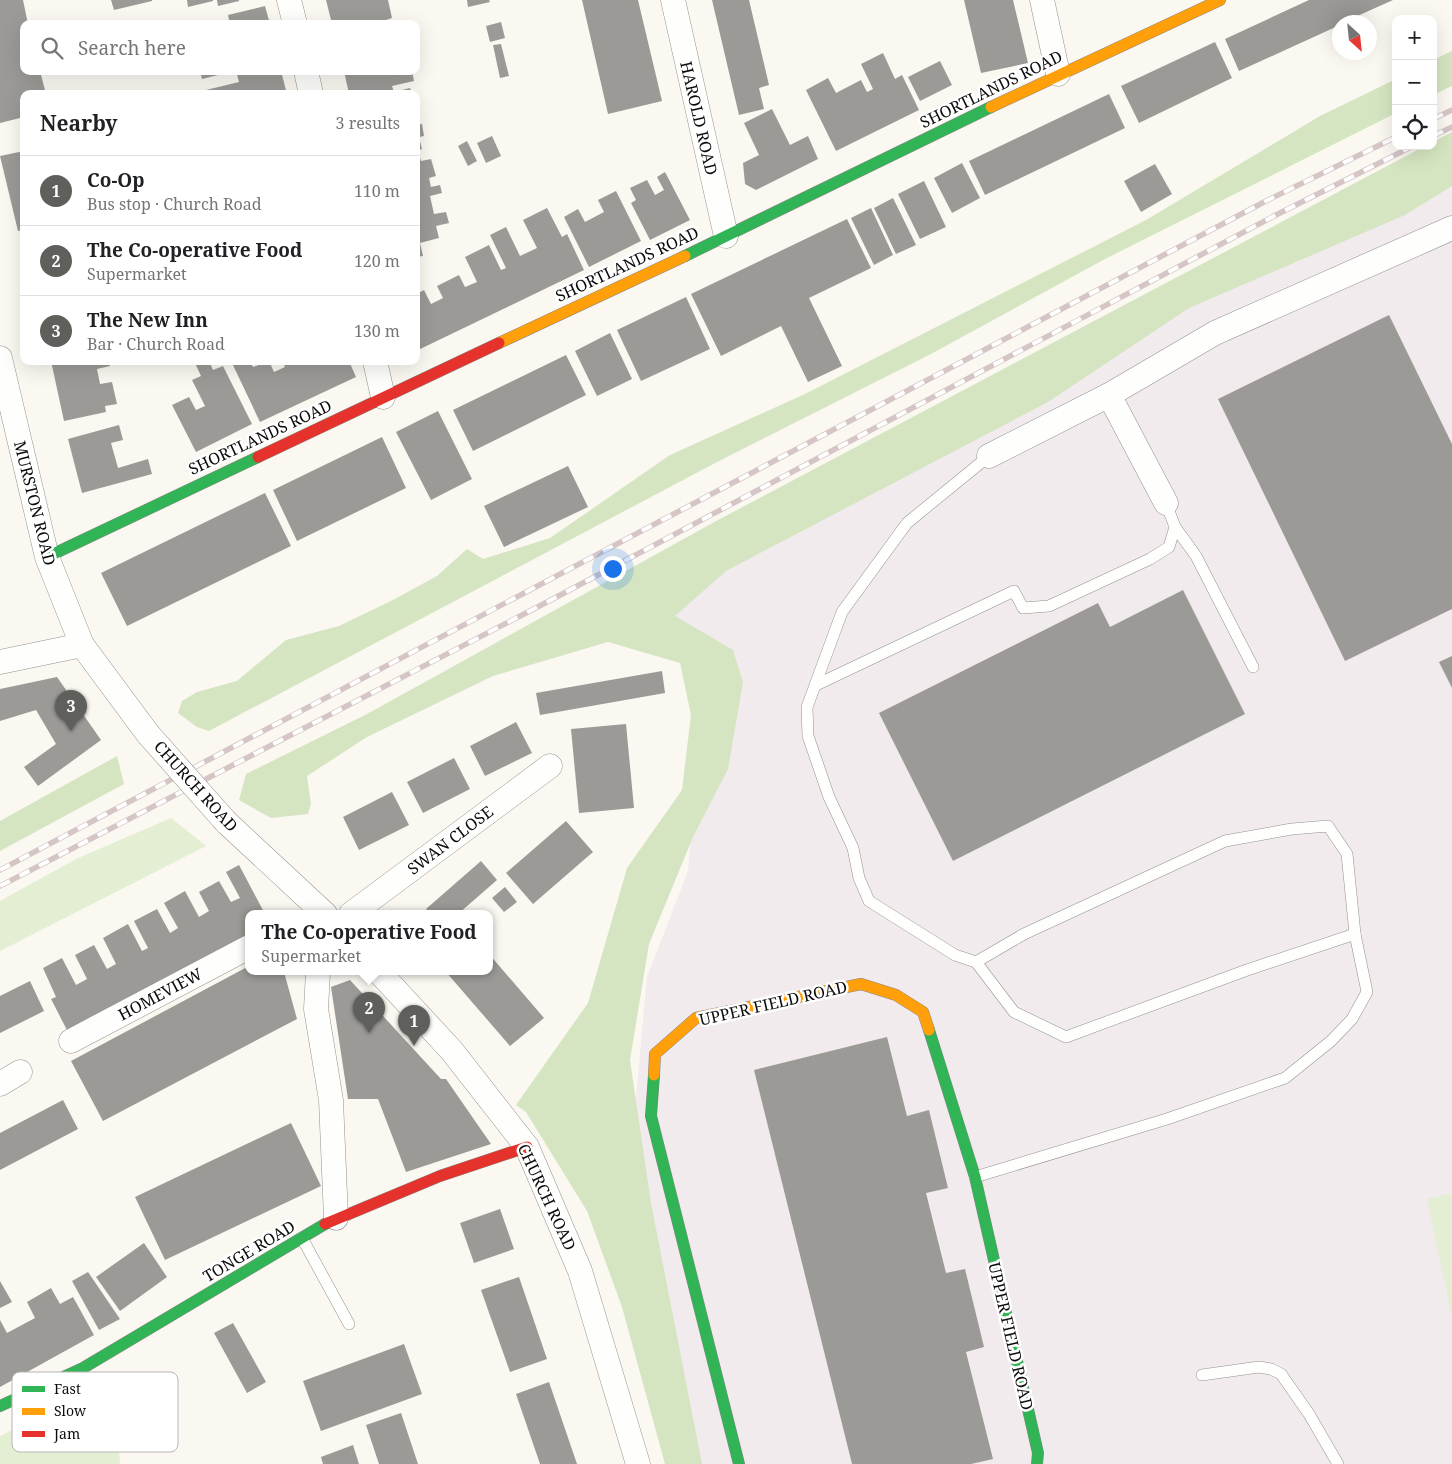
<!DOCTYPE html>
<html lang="en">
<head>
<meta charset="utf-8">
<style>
	body { margin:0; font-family:"Noto Serif",serif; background:#f6f6f6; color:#202124 }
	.controls { position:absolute; right:15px; top:15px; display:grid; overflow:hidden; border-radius:10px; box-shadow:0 5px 20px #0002 }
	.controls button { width:45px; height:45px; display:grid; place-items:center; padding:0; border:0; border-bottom:1px solid #e0e0e0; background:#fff; color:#202124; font:25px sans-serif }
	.compass { position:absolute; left:1332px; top:15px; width:45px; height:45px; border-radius:50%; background:#fff; box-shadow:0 5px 20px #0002; rotate:153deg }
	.you { position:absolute; left:612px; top:568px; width:18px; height:18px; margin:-12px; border:4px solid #fff; border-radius:50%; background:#1a73e8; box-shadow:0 0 0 8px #1a73e833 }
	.badge { display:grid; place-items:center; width:32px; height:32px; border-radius:50%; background:#5f5f5c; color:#fff; font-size:16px; font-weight:700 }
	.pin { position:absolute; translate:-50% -41px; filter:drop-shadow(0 1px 2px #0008) }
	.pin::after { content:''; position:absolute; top:26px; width:18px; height:15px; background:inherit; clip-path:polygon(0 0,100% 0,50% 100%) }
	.popup { position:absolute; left:245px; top:910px; width:248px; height:65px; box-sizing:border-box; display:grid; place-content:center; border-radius:10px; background:#fff; filter:drop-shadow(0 1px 4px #0005); font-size:16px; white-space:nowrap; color:#757577 }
	.popup b { font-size:19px; color:#202124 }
	.popup::after { content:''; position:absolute; left:50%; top:100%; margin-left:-10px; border:10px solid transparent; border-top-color:#fff }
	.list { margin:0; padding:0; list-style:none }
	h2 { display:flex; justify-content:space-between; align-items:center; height:65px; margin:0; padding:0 20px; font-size:21px }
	h2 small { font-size:16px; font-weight:400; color:#757577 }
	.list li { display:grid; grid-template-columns:32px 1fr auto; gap:15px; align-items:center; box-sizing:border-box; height:70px; padding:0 20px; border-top:1px solid #e0e0e0 }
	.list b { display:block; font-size:19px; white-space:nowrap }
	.list p { margin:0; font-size:16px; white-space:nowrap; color:#757577 }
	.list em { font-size:16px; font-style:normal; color:#757577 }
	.icon { flex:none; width:28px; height:28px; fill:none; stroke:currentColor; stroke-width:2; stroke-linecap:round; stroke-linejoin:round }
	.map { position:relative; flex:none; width:1452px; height:1464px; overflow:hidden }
	.search { position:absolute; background:#fff; box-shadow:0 5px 20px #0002; left:20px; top:20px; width:400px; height:55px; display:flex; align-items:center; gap:12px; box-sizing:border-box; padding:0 18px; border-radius:10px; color:#757577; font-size:19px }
	.panel { position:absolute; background:#fff; box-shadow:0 5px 20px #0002; left:20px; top:90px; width:400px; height:275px; border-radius:10px }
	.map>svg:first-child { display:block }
	.industrial { fill:#f1ebed }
	.green { fill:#e3eed2 }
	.forest { fill:#d5e5c1 }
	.building { fill:#9c9a97 }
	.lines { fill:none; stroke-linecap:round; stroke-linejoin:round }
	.lane-casing { stroke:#93928f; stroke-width:12 }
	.street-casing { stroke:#93928f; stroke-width:25 }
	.fast-casing { stroke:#8a8986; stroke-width:12 }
	.slow-casing { stroke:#8a8986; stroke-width:12 }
	.jam-casing { stroke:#8a8986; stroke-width:12 }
	.lane { stroke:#fefefd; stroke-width:11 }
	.street { stroke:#fefefd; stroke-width:24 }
	.fast { stroke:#30b455; stroke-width:11 }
	.slow { stroke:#ff9f0a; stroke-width:11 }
	.jam { stroke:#e5322d; stroke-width:11 }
	.rail-casing { stroke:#d5c5c6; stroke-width:5.5 }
	.rail { stroke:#fff; stroke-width:4; stroke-dasharray:11; stroke-linecap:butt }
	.street-bridge-casing { stroke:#93928f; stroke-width:25; stroke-linecap:butt }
	.street-bridge { stroke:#fefefd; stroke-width:24 }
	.labels { text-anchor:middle; stroke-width:5; stroke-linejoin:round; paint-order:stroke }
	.street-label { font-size:16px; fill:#0c0c0c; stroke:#fff }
	.key { fill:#fff; stroke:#b6b6b6; stroke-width:1 }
	.key-label { font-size:14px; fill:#0c0c0c }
</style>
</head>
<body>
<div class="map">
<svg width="1452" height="1464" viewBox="0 0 1452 1464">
	<rect width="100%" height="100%" fill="#faf8f1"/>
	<polygon class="industrial" points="1452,152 1452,1464 673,1464 623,1239 647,977 688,871 703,684 648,565"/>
	<g class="green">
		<polygon points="171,818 206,846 0,951 0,901 76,859"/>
		<polygon points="1452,1193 1452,1317 1427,1199"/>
		<polygon points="114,1381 120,1464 0,1464 0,1436"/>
	</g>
	<g class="forest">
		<polygon points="1452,51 1452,86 1433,95 1433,60"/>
		<polygon points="1396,79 1396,113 1105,259 931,354 719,461 209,731 197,727 178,713 182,701 197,692 237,681 286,640 339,626 393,600 437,576 467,549 483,559 550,538 670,455 805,394 1146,220 1320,116"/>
		<polygon points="1452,132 1452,186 1405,215 1189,308 1048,402 726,571 675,616 733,650 743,682 728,769 693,837 649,944 630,1060 651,1203 702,1464 665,1464 622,1307 587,1211 526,1112 516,1105 588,1003 627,868 682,790 691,715 680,663 608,642 493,676 367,737 307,776 311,804 308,814 271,818 239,800 246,774 367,714 718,520 1425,146 1433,146 1433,142"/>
		<polygon points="117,756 124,784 0,851 0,821"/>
	</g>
	<g class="building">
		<polygon points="0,0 23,0 28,24 24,24 24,71 40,71 46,94 24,94 24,117 0,123"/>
		<polygon points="111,0 152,0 152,1 114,10"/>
		<polygon points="187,0 213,0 213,1 188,7"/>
		<polygon points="217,0 239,0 239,1 218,6"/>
		<polygon points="326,0 388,0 392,18 374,24 332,24"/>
		<polygon points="467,0 489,0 490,2 468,7"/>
		<polygon points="582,0 638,0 662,101 608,114"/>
		<polygon points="712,0 749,0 769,85 759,88 764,109 739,115"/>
		<polygon points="964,0 1013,0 1028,63 981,73"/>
		<polygon points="1309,0 1393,0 1344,22 1340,22 1340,25 1239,71 1225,39"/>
		<polygon points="265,6 270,24 217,24 229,20 228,15"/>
		<polygon points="501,22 505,38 490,42 486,26"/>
		<polygon points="1215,42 1232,78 1139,123 1121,86"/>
		<polygon points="501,44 509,76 500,78 493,45"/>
		<polygon points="883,53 895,79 902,75 919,110 836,151 806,90 828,78 836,93 861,80 867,92 873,89 861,64"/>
		<polygon points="940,61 952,85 920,101 908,77"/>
		<polygon points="200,71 230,71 230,72 202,79"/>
		<polygon points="236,71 281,71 287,94 207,94 206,90 239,82"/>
		<polygon points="344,71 388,71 388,74 412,71 414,81 392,86 394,92 410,88 412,94 349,94"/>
		<polygon points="1109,94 1125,128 985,195 969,161"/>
		<polygon points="772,109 790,145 808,136 818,159 756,190 745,184 743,163 759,155 744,123"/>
		<polygon points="422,124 424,136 419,137 422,149 418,150 421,161 431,159 436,176 429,178 431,187 440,185 442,193 430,196 434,214 446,212 449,223 436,226 439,238 420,243 423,256 416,257 416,125"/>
		<polygon points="492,136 501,156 486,163 477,143"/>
		<polygon points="467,141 477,161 468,166 458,146"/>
		<polygon points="24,151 24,230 18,231 0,156"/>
		<polygon points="962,163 980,198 952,213 934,178"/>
		<polygon points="1155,164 1172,194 1141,212 1124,181"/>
		<polygon points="665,172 690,220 650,240 631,203 636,200 630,188 647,180 655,195 664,190 657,177"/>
		<polygon points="924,181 946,227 920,239 898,194"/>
		<polygon points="616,191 641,241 589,267 564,217 578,209 585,222 604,212 598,200"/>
		<polygon points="893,198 916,245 896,254 874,208"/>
		<polygon points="547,208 562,237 567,234 584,270 416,351 416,294 424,290 431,304 443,298 437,286 459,275 465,287 477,282 465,257 489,245 501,270 506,268 490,235 506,227 520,256 537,248 523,220"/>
		<polygon points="871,208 893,255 874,265 851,218"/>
		<polygon points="847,219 871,268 809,298 842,366 808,382 781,326 721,356 691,294"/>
		<polygon points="686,297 710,349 641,381 617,330"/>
		<polygon points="1389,315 1452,444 1452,609 1345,661 1218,399"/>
		<polygon points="610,333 632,379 597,396 575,351"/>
		<polygon points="566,355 586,395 473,451 453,410"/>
		<polygon points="51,361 109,361 110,366 97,369 100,384 112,382 117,404 105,406 106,412 64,421"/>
		<polygon points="194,361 209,361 213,370 223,366 252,424 196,452 172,405 189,397 196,410 205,406 192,380 201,376"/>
		<polygon points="231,361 250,361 253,367 269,361 274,372 285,367 282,361 349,361 356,377 260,422"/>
		<polygon points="438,411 472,479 431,500 396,432"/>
		<polygon points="119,425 123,440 111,443 118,468 148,459 152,474 82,493 68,439"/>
		<polygon points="382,437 406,488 297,541 273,490"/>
		<polygon points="568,466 588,507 504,547 484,506"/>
		<polygon points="265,493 291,546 127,626 101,573"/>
		<polygon points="1183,590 1245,714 953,861 879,713 1098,603 1110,627"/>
		<polygon points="1452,656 1452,688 1439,662"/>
		<polygon points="662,671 665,693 540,715 536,693"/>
		<polygon points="57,677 101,740 38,786 24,767 56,744 36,710 0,721 0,689"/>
		<polygon points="516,722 532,753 485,776 470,746"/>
		<polygon points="626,724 634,808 579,813 571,729"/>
		<polygon points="454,758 470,789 423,813 407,782"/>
		<polygon points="392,792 409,825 359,850 343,817"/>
		<polygon points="566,821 593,852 533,904 506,873"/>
		<polygon points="481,861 497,880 458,914 431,914 426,909"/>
		<polygon points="239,865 265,914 249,914 249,935 68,1032 51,999 56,997 43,968 62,958 76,985 87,979 75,955 94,945 107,969 116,964 103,938 128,924 142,951 148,948 134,921 157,909 170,933 178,928 164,903 185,891 199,917 209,911 199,892 219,881 231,902 240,898 226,872"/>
		<polygon points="505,887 517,902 504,912 492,898"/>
		<polygon points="489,954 544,1018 510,1046 446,972 489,972"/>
		<polygon points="249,966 249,972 284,972 297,1019 103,1121 71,1061"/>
		<polygon points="350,980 441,1079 446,1079 491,1144 406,1172 378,1099 348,1099 331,987"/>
		<polygon points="30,981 44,1011 0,1033 0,996"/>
		<polygon points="887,1037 907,1116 929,1110 948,1188 926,1193 946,1273 965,1269 984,1347 966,1352 993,1459 971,1464 852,1464 754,1070"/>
		<polygon points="63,1100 78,1129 0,1170 0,1133"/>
		<polygon points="291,1123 321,1186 165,1260 135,1197"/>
		<polygon points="500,1209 514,1249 474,1263 460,1223"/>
		<polygon points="144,1243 167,1277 120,1311 96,1277"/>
		<polygon points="88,1272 120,1319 99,1330 72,1281"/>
		<polygon points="519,1277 547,1359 510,1372 481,1290"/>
		<polygon points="0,1281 12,1302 0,1308"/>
		<polygon points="51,1288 60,1304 73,1297 94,1335 0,1387 0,1320 7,1333 35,1318 27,1302"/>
		<polygon points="233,1323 266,1382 247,1393 214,1333"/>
		<polygon points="404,1344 422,1394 321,1431 303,1381"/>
		<polygon points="549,1382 577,1464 540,1464 516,1394"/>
		<polygon points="401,1413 418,1464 379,1464 366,1425"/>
		<polygon points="353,1445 359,1464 323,1464 321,1457"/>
	</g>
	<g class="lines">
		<defs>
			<g id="lane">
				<polyline points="1175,527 1196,556 1253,667"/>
				<polyline points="816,685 1014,591 1023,608 1049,606 1150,559 1169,547 1175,527 1166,503"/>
				<polyline points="976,962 1014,1012 1066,1037 1247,970 1355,934"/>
				<polyline points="975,1177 1167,1119 1285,1078 1331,1041 1352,1019 1367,992 1355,934 1347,854 1328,826 1292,829 1225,841 1024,934 976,962 955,955 869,901 859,878 853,848 829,797 808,736 807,707 842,612 907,523 989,456"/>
				<polyline points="302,1238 349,1324"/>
				<polyline points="1202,1375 1259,1367 1271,1369 1281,1374 1309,1414 1338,1464"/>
			</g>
			<g id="street">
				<polyline points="289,0 295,24"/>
				<polyline points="673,0 726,236"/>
				<polyline points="1042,0 1058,74"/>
				<polyline points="306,71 311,94"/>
				<polyline points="0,358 47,557 82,645 148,734"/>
				<polyline points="375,361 383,397"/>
				<polyline points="1109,395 1166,503"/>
				<polyline points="989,456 1109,395 1215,333 1452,228"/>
				<polyline points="0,662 82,645"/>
				<polyline points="226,822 325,914"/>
				<polyline points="351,914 550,766"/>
				<polyline points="318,972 316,1009 331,1100 336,1218"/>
				<polyline points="379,972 452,1051 527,1147 580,1271 638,1464"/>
				<polyline points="71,1041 249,947"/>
				<polyline points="0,1084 20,1072"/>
			</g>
			<g id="fast">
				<polyline points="685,256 991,107"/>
				<polyline points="47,557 258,457"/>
				<polyline points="929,1030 975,1177 1038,1453 1037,1464"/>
				<polyline points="654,1075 651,1116 739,1464"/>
				<polyline points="0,1406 83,1368 325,1224"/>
			</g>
			<g id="slow">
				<polyline points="991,107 1220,0"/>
				<polyline points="499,343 685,256"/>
				<polyline points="654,1075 655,1054 696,1018 861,984 896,995 923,1012 929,1030"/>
			</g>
			<g id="jam">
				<polyline points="258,457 499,343"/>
				<polyline points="325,1224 440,1176 527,1147"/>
			</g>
		</defs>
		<use href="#lane" class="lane-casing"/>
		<use href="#street" class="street-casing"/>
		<use href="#fast" class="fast-casing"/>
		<use href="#slow" class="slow-casing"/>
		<use href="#jam" class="jam-casing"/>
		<use href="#lane" class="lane"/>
		<use href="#street" class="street"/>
		<use href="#fast" class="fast"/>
		<use href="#slow" class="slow"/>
		<use href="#jam" class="jam"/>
		<defs>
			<g id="rail">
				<polyline points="1433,119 1452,110"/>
				<polyline points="1433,136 1452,127"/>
				<polyline points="0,870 1266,201 1396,137"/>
				<polyline points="0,886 549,601 1274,216 1413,146"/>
			</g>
		</defs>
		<use href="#rail" class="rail-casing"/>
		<use href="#rail" class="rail"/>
		<defs>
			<polyline id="street-bridge" points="148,734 226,822"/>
		</defs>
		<use href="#street-bridge" class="street-bridge-casing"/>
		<use href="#street-bridge" class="street-bridge"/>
	</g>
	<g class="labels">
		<g class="street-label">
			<text transform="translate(991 89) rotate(-26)" y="6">SHORTLANDS ROAD</text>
			<text transform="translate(699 118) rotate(77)" y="6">HAROLD ROAD</text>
			<text transform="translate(627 264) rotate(-25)" y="6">SHORTLANDS ROAD</text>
			<text transform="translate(260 437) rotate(-25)" y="6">SHORTLANDS ROAD</text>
			<text transform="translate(35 503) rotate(76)" y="6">MURSTON ROAD</text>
			<text transform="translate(196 786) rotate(48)" y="6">CHURCH ROAD</text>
			<text transform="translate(450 840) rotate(-37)" y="6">SWAN CLOSE</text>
			<text transform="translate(160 994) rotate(-28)" y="6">HOMEVIEW</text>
			<text transform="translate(773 1003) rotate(-13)" y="6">UPPER FIELD ROAD</text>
			<text transform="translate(547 1197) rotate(65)" y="6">CHURCH ROAD</text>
			<text transform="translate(249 1251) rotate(-31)" y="6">TONGE ROAD</text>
			<text transform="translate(1011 1336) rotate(77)" y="6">UPPER FIELD ROAD</text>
		</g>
	</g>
	<rect x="12" y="1372" width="166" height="80" rx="8" class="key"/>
	<rect x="22" y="1386" width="23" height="6" fill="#30b455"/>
	<rect x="22" y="1408" width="23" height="7" fill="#ff9f0a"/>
	<rect x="22" y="1431" width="23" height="6" fill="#e5322d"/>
	<g class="key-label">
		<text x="54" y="1394">Fast</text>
		<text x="54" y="1416">Slow</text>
		<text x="54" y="1439">Jam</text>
	</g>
</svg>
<div class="controls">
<button>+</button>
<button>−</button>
<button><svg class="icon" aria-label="locate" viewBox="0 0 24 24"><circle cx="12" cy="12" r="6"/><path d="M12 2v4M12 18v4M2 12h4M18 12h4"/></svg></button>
</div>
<svg class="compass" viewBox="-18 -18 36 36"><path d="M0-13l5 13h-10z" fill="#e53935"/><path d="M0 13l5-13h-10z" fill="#757577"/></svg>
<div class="you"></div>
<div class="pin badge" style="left:414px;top:1046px">1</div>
<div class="pin badge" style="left:369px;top:1033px">2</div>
<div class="popup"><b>The Co-operative Food</b>Supermarket</div>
<div class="pin badge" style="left:71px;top:731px">3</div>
<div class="search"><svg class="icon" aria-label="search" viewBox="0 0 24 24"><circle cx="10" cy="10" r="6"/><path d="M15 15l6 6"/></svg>Search here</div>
<section class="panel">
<h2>Nearby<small>3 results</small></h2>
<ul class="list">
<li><span class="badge">1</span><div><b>Co-Op</b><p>Bus stop · Church Road</p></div><em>110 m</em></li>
<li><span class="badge">2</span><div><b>The Co-operative Food</b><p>Supermarket</p></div><em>120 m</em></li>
<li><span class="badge">3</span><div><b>The New Inn</b><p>Bar · Church Road</p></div><em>130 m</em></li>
</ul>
</section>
</div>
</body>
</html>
